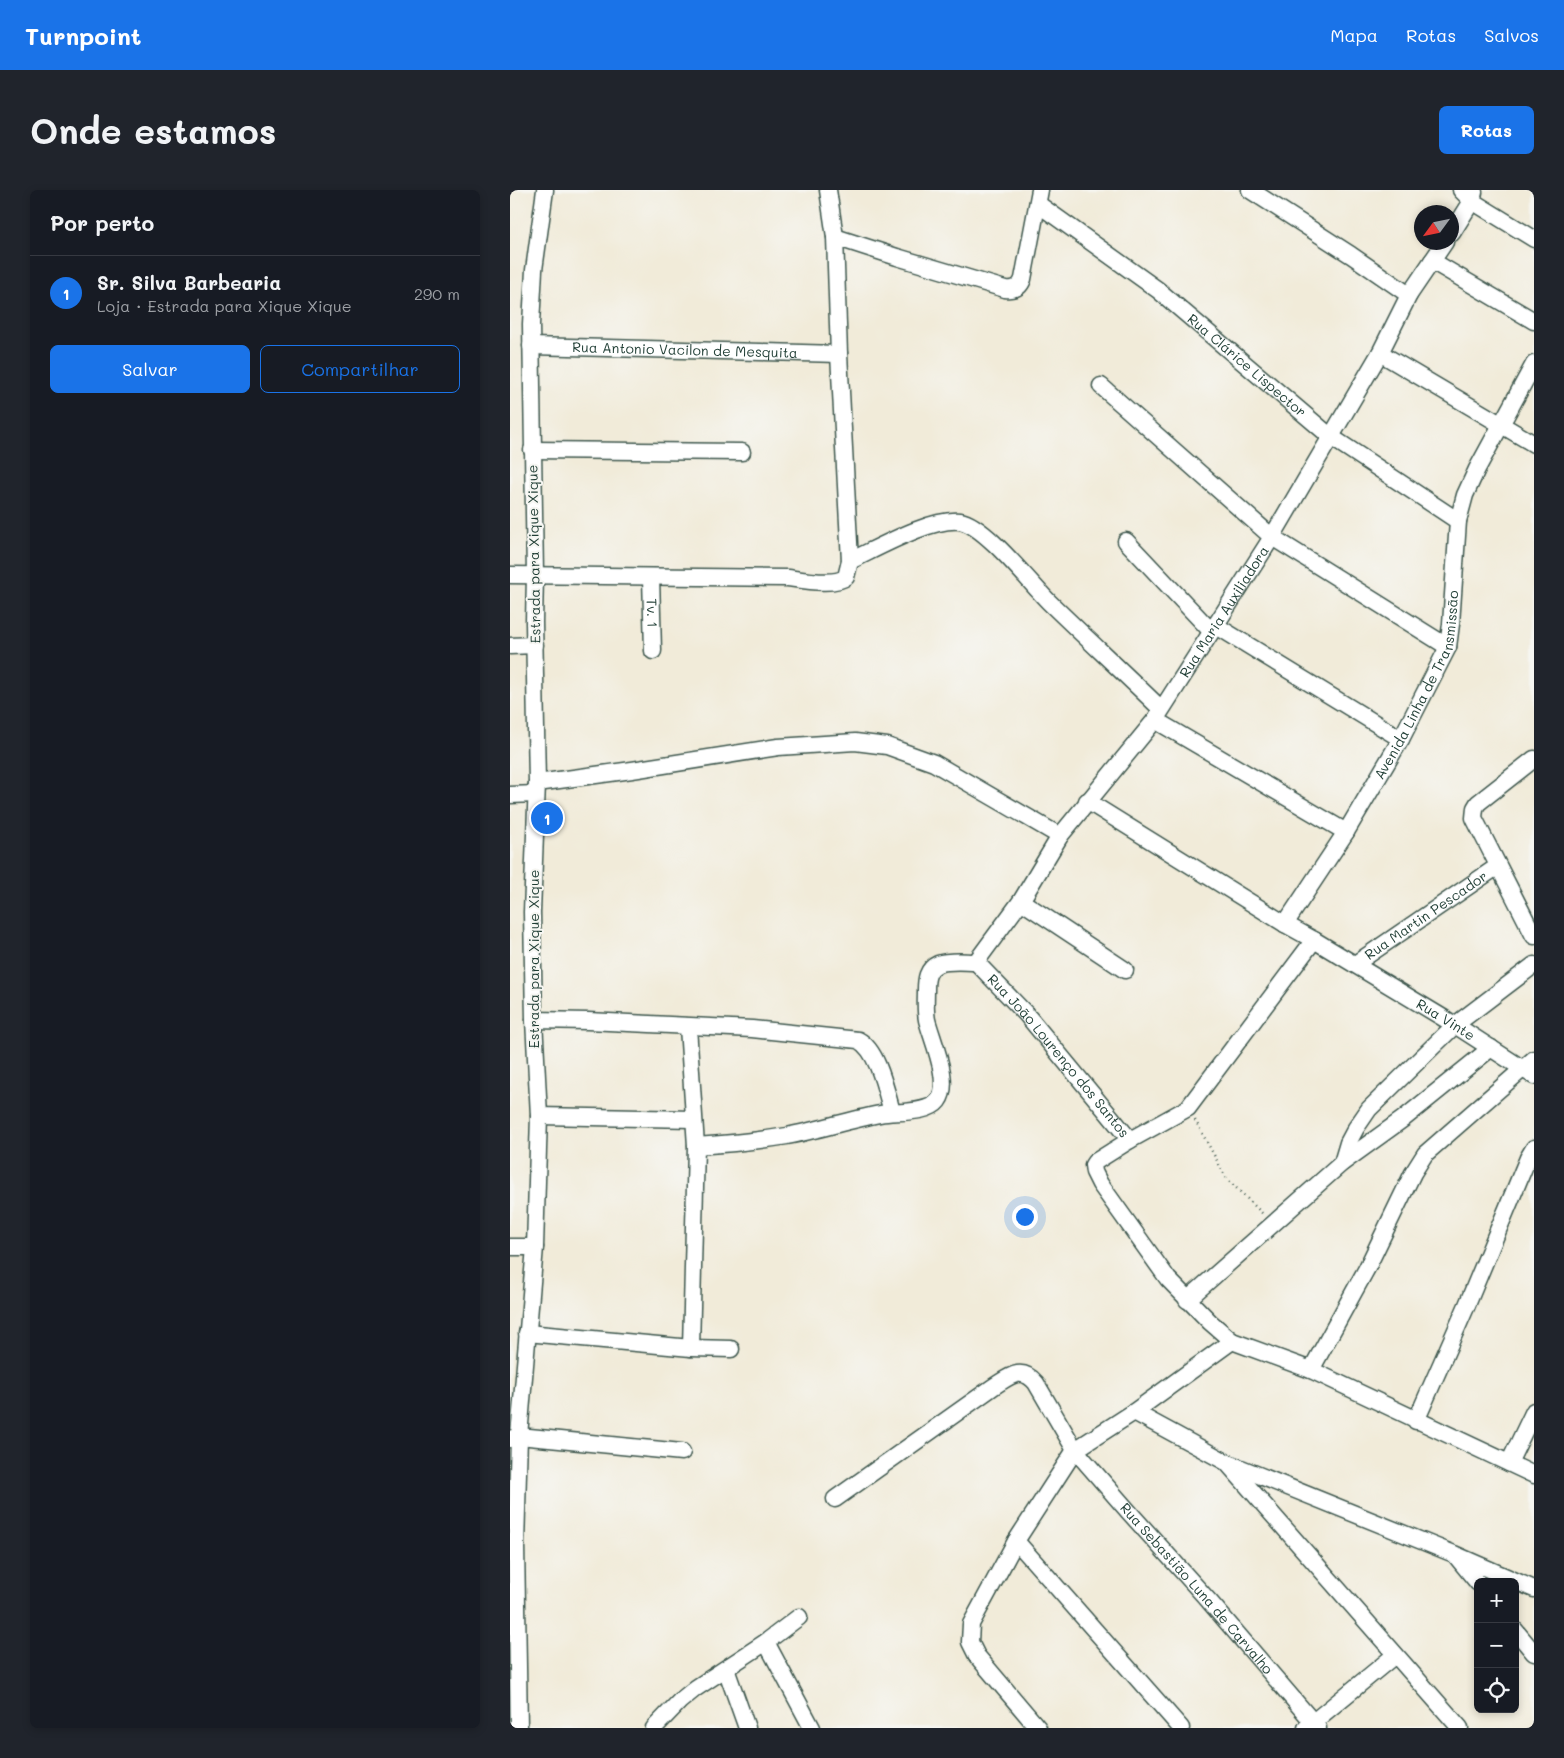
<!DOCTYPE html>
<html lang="pt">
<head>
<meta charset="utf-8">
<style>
	body { margin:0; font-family:Mali,sans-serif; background:#20242c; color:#f1f3f6 }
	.controls { position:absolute; right:15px; bottom:15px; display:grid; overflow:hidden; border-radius:8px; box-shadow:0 2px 8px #0003 }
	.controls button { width:45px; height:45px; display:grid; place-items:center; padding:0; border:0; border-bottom:1px solid #363941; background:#171b24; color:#f1f3f6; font:25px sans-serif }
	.compass { position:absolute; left:904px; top:15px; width:45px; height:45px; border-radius:50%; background:#171b24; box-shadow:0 2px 8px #0003; rotate:237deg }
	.you { position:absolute; left:514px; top:1026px; width:18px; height:18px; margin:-12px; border:4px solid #fff; border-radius:50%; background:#1a73e8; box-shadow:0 0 0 8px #1a73e833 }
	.badge { display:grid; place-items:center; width:32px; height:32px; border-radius:50%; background:#1a73e8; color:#fff; font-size:16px; font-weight:700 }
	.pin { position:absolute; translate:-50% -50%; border:2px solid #fff; box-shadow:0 1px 5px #0006 }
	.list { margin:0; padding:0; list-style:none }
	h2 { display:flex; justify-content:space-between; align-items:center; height:65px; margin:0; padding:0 20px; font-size:21px }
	h2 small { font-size:16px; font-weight:400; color:#9ea1a6 }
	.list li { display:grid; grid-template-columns:32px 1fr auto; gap:15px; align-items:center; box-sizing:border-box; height:75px; padding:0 20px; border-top:1px solid #363941 }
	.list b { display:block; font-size:19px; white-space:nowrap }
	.list p { margin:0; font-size:16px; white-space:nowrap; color:#9ea1a6 }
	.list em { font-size:16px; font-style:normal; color:#9ea1a6 }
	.actions { display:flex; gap:10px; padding:15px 20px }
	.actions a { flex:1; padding:11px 0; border:1px solid #1a73e8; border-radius:8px; text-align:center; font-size:18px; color:#1a73e8 }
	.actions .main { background:#1a73e8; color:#fff }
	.icon { flex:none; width:28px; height:28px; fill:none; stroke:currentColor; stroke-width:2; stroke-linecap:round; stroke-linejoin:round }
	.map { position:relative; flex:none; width:1024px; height:1538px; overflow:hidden; border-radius:8px }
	header { display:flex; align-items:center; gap:30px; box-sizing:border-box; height:70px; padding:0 25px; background:#1a73e8; color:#fff }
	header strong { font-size:24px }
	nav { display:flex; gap:28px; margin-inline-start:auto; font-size:18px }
	.intro { display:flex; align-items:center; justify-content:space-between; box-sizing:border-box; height:120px; padding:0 30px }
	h1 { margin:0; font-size:35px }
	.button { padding:12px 22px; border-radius:8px; background:#1a73e8; color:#fff; font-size:18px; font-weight:700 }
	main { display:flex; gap:30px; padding:0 30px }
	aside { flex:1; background:#171b24; border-radius:8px; box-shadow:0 2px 8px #0003 }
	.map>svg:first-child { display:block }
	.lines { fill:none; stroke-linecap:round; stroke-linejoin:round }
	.minor-casing { stroke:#3e574d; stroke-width:19 }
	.path { stroke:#3e574d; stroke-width:2.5; stroke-dasharray:1 4; stroke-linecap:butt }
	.minor { stroke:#fff; stroke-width:16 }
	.labels { text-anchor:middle; stroke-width:4; stroke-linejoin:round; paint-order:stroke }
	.street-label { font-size:14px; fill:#1f3d34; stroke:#f6f6f2 }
</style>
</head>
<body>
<header>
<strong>Turnpoint</strong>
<nav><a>Mapa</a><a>Rotas</a><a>Salvos</a></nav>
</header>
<div class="intro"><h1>Onde estamos</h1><a class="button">Rotas</a></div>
<main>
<aside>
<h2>Por perto<small></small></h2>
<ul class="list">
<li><span class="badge">1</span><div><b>Sr. Silva Barbearia</b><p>Loja · Estrada para Xique Xique</p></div><em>290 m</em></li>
</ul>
<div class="actions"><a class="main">Salvar</a><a>Compartilhar</a></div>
</aside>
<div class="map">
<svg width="1024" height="1538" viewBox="0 0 1024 1538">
	<rect width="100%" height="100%" fill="#f6f6f2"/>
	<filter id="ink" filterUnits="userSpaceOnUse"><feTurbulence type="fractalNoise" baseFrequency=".02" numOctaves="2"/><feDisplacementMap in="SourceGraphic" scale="10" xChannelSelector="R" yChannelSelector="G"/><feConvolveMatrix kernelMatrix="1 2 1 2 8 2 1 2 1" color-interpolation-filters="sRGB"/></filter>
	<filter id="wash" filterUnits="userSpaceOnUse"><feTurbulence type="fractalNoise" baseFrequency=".0096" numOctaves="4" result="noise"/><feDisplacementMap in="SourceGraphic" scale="20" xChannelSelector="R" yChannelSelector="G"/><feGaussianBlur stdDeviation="1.12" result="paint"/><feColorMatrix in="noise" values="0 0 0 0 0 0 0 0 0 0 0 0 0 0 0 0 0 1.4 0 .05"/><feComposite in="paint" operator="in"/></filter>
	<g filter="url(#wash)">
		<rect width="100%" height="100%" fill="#f1ebd9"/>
	</g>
	<g filter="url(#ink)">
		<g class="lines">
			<defs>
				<g id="minor">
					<polyline points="740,0 841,65 899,105"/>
					<polyline points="951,0 962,11 1024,49"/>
					<path id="s1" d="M528 14 648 100 821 247 948 331"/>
					<polyline points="942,43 962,11 964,2"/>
					<path d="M325 47 387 67 495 99C504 100 510 98 513 89L530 0"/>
					<polyline points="922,71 1024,131"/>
					<path id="s2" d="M21 156 329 164"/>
					<polyline points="870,163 1024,254"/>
					<polyline points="591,196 762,347 938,457"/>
					<polyline points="22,260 232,262"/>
					<polyline points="616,351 701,441"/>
					<path d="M340 371C368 358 420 328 450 331 475 335 520 393 539 412 576 448 614 483 651 519"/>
					<path d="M0 385 278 388C293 390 325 396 336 387L340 371 329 164 325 47 318 0"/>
					<path id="s3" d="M141 387 143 461"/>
					<polyline points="705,435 891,549"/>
					<polyline points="0,456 25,455"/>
					<polyline points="645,530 836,642"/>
					<polyline points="1024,569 968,613 965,618 964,628 1024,746"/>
					<polyline points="27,593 122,580 268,557 345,552 377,556 424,573 550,646"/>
					<polyline points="0,605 26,604"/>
					<path id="s4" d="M577 611 775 734 804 750 945 835 1024 886"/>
					<polyline points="511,711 615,780"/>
					<path id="s5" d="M775 734 836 642 891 549 938 457 941 434 948 331 955 305 967 279 1024 174"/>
					<polyline points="804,750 678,918 620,950 585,972 583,975 584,982 590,994 658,1089 700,1132 722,1151 801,1180 1024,1285"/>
					<path id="s6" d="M466 772 511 711 550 646 645 530 762 347 870 163 899 105 935 52"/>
					<path id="s7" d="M466 772 516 824 620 950"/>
					<path id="s8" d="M845 774 988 676"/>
					<path d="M24 830 78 831 242 839 348 850C368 860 376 901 382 922"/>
					<polyline points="178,837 186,956 181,1158"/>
					<polyline points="29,926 183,929"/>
					<path d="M186 956C217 954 247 951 277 946 308 940 339 930 370 924 386 921 418 924 428 911 442 893 422 850 417 830 415 820 416 810 416 800 416 789 417 779 428 774 439 770 454 772 466 772"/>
					<polyline points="832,973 838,953 846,938 859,919 945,835 1024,775"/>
					<polyline points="0,1057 25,1057"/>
					<polyline points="677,1110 832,973 893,929 981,858"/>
					<polyline points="17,1143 181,1158 221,1159"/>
					<polyline points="801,1180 857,1078 903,983 915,964 1024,869"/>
					<polyline points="624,1222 716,1272 944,1364 1024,1399"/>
					<polyline points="906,1231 957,1115 1018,968 1024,958"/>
					<polyline points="0,1249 9,1246 172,1262"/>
					<polyline points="999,1273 1024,1221"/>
					<polyline points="719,1275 950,1538"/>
					<path id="s9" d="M325 1309 483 1197C499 1187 511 1175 526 1193L565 1260 619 1322 699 1411 808 1538"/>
					<polyline points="506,1351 671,1538"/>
					<polyline points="946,1366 968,1393"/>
					<polyline points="1005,1440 1024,1463"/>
					<polyline points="256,1452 302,1538"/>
					<polyline points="216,1479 237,1538"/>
					<polyline points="9,1538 6,1355 9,1246 25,1057 29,926 24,830 22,722 27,593 24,432 25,385 21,134 24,80 35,0"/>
					<polyline points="144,1538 170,1511 186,1498 256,1452 289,1427"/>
					<polyline points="528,1538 467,1466 460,1452 461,1434 506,1351 565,1260 624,1222 722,1151"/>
					<polyline points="796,1538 885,1465"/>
				</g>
			</defs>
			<use href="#minor" class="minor-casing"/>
			<polyline class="path" points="685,930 717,989 753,1024"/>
			<use href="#minor" class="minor"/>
		</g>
	</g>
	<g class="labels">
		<g class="street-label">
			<text dy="5" stroke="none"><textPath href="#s2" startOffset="154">Rua Antonio Vacilon de Mesquita</textPath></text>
			<text dy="5" stroke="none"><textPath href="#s1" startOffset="264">Rua Clárice Lispector</textPath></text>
			<text transform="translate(24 364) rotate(-91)" y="5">Estrada para Xique Xique</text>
			<text dy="5" stroke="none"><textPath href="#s6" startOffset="430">Rua Maria Auxiliadora</textPath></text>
			<text dy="5" stroke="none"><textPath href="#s3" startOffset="36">Tv. 1</textPath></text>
			<text dy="5" stroke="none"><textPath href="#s5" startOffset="276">Avenida Linha de Transmissão</textPath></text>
			<text dy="5" stroke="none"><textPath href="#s8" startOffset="86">Rua Martin Pescador</textPath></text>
			<text transform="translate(24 769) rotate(-90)" y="5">Estrada para Xique Xique</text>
			<text dy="5" stroke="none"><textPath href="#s4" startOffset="420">Rua Vinte</textPath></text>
			<text dy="5" stroke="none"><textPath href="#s7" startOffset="125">Rua João Lourenço dos Santos</textPath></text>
			<text dy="5" stroke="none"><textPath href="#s9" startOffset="505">Rua Sebastião Luna de Carvalho</textPath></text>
		</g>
	</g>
</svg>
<div class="controls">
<button>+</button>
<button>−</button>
<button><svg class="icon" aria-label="locate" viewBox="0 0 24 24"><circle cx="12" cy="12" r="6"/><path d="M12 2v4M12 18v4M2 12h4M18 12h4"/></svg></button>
</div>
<svg class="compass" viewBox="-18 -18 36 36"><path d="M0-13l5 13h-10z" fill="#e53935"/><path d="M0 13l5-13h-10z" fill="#9ea1a6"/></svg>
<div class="you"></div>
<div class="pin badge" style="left:37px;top:628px">1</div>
</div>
</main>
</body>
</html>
